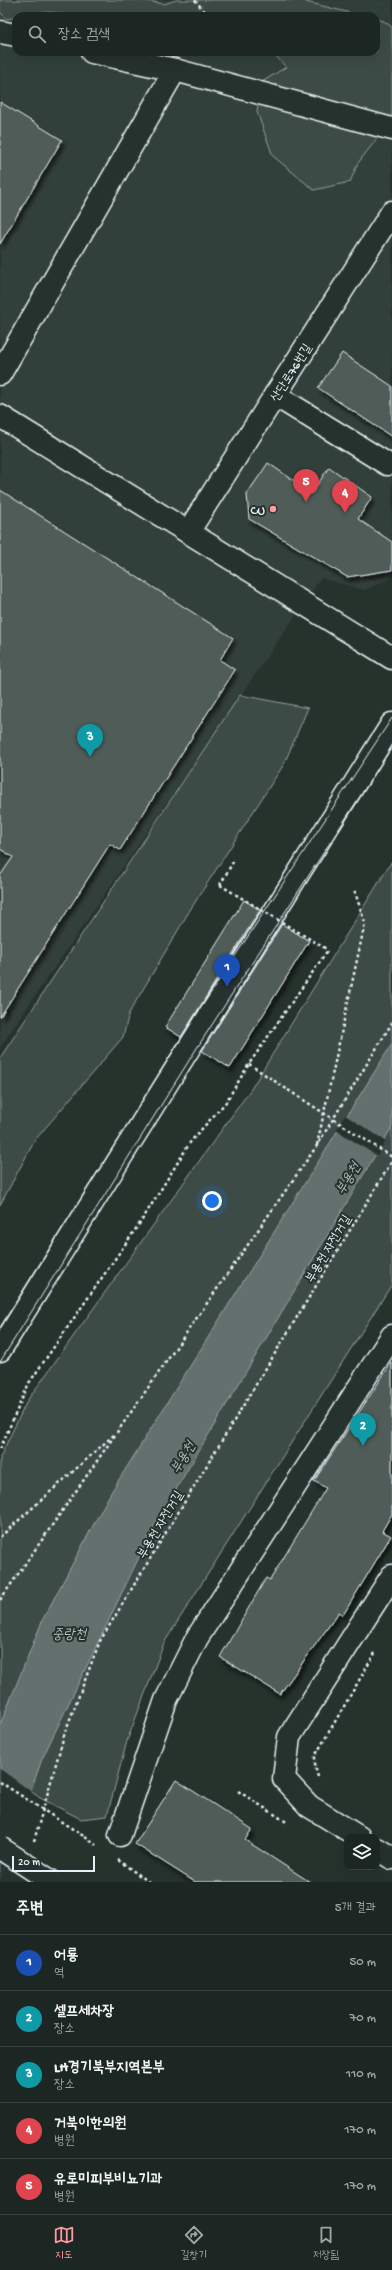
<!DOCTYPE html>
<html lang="ko">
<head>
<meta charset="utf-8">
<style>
	body { margin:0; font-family:"Gochi Hand","Poor Story",sans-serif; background:#252e2a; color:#f1f3f6 }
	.controls { position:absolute; right:12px; bottom:12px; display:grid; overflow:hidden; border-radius:8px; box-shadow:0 4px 16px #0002 }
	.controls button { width:36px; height:36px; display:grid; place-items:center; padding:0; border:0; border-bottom:1px solid #3a4340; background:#1c2622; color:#f1f3f6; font:20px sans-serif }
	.scale { position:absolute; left:12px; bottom:10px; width:83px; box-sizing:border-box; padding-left:4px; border:2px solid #e8f1f8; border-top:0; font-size:11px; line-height:14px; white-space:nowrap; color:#e8f1f8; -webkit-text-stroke:3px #26332d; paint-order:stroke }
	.you { position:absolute; left:212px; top:1201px; width:14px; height:14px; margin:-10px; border:3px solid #fff; border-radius:50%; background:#1a73e8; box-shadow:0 0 0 6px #1a73e833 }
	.badge { display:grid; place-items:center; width:26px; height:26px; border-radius:50%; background:#ff9aa2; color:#fff; font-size:13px; font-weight:700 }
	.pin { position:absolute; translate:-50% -33px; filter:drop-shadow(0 1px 2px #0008) }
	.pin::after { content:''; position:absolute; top:21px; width:14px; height:12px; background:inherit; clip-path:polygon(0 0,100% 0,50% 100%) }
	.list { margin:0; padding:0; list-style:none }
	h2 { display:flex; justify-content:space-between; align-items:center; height:52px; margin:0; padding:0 16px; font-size:17px }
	h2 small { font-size:13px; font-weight:400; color:#a0a5a5 }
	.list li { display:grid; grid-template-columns:26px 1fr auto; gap:12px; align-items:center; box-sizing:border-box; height:56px; padding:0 16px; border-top:1px solid #3a4340 }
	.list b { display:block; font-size:15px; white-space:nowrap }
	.list p { margin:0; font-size:13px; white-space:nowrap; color:#a0a5a5 }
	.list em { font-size:13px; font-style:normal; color:#a0a5a5 }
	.icon { flex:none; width:22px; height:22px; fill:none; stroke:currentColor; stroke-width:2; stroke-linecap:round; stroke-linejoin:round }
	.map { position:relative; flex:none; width:392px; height:1882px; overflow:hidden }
	.search { position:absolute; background:#1c2622; box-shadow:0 4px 16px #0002; left:12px; right:12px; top:12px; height:44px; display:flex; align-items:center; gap:10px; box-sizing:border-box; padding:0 14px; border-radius:12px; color:#a0a5a5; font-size:15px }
	.sheet { height:332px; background:#1c2622 }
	nav { display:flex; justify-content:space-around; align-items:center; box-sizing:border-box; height:56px; border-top:1px solid #3a4340; background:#1c2622; font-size:11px; color:#a0a5a5 }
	nav a { display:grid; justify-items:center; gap:2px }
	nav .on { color:#ff9aa2 }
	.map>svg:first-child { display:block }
	.built { fill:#333f3a; fill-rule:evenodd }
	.green { fill:#3e4b47; stroke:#939ea0 }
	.water { fill:#636f6d; stroke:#98a3a5 }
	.pier { fill:#26332d }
	.building { fill:#505c59; stroke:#e8f1f8; filter:url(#shadow) }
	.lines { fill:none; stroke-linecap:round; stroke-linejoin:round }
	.minor-casing { stroke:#e8f1f8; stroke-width:25 }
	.major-casing { stroke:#e8f1f8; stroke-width:25 }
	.path { stroke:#e8f1f8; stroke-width:2.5; stroke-dasharray:3 3; stroke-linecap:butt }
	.minor { stroke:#26332d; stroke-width:22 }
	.major { stroke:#26332d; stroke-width:22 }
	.tram { stroke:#e8f1f8; stroke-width:1 }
	.minor-bridge-casing { stroke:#e8f1f8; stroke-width:25; stroke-linecap:butt }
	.path-bridge { stroke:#e8f1f8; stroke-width:2.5; stroke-dasharray:3 3; stroke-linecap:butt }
	.minor-bridge { stroke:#26332d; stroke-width:22 }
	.poi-dot { fill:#ff9aa2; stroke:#26332d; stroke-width:1.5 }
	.labels { text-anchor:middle; stroke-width:4; stroke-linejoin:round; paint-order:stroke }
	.street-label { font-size:13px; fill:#e8f1f8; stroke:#26332d }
	.poi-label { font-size:13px; fill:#e8f1f8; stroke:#26332d; text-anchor:end }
	.water-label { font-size:14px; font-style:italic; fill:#b3bdc0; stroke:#26332d }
</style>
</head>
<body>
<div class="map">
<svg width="392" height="1882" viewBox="0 0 392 1882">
	<defs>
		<filter id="shadow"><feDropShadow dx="2.5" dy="4.5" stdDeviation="2" flood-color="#0009"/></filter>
	</defs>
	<rect width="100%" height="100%" fill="#26332d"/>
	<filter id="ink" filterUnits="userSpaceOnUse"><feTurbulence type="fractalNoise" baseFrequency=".025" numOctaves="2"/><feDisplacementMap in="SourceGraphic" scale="8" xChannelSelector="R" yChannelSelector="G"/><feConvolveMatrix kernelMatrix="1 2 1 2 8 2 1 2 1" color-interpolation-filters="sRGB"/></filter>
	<g filter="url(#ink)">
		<path class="built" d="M0 0H392V578L364 590 321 578 0 1047ZM16 16H376V52H16Z"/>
		<g class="green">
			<path d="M0 0H142L164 4 176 0H306V2L363 16H68C49 7 25 16 7 19L0 12Z"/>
			<polygon points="376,19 384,21 392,27 392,119 358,163 350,182 314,190 273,156 257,112 262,82 286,67 272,52 376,52"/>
			<polygon points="240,695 308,708 284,764 190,910 129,1013 123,1037 35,1140 0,1205 0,1058"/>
			<polygon points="392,861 392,1284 164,1643 127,1741 107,1816 81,1819 40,1798 0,1769 0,1457 27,1401 251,1089"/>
		</g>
		<polygon class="water" points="392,1044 392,1127 154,1526 42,1759 0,1878 0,1725 43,1619 110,1494"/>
		<g class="pier">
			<polygon points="345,1115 386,1141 377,1156 336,1130"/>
			<polygon points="0,1769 32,1792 0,1880"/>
		</g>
		<g class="building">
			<polygon points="0,102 62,140 0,244"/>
			<polygon points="342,353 392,386 392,437 318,388"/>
			<polygon points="268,463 312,493 329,467 372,497 358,519 392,542 392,570 347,577 249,519 247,494"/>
			<polygon points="0,490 233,638 220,660 235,670 120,850 110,844 0,1017 0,876 13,857 0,849"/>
			<polygon points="244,900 260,910 181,1037 165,1027"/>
			<polygon points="282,924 309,941 230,1068 202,1051"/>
			<polygon points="392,1362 392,1514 382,1531 391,1536 343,1615 339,1612 280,1694 220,1657 266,1578 270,1580 326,1488 314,1481"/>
			<polygon points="176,1780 252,1829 245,1840 310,1882 195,1882 135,1844"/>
		</g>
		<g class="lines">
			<defs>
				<g id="minor">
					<polyline points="0,32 16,35"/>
					<polyline points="92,52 175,70 392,129"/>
					<polyline points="0,374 175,70"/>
					<polyline points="275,395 387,464"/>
					<polyline points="0,416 392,658"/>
					<polyline points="188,532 392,212"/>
					<polyline points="120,1835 166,1700 197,1638 392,1336"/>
					<polyline points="359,1837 309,1806 284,1779 289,1737 392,1576"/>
					<polyline points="377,1849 392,1858"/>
				</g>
				<polyline id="major" points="0,1350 392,724"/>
			</defs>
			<use href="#minor" class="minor-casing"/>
			<use href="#major" class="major-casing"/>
			<g class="path">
				<polyline points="195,0 208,16"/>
				<polyline points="220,885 233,862 230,861"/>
				<polyline points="249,1064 288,1090"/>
				<polyline points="317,1145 365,923 354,889"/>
				<polyline points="0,1449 29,1383 142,1220 191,1141 226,1102 249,1064 328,950"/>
				<polyline points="0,1537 116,1433"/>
				<polyline points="0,1600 316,1147 392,1023"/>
				<polyline points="318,1777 315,1766 315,1756 375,1653"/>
				<polyline points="238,1791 288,1823"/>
				<polyline points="85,1837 96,1845"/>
				<polyline points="34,1841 65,1732 100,1641 392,1161"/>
				<polyline points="118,1860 149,1882"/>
			</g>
			<use href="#minor" class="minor"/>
			<use href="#major" class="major"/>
			<g class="tram">
				<polyline points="0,1329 181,1038 392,718"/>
				<polyline points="0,1362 195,1051 392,747"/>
			</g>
			<defs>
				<polyline id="minor-bridge" points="0,1848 52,1882"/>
			</defs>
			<use href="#minor-bridge" class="minor-bridge-casing"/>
			<g class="path-bridge">
				<polyline points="220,885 328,950"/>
				<polyline points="288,1090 392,1157"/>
				<polyline points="0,1782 85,1837"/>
			</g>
			<use href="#minor-bridge" class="minor-bridge"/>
		</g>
	</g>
	<circle class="poi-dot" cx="273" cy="509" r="4"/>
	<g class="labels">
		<g class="street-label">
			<text transform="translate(290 372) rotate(-58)" y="5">산단로76번길</text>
			<text transform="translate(327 1248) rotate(-59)" y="5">부용천 자전거길</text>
			<text transform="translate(159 1524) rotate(-59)" y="5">부용천 자전거길</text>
		</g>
		<g class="poi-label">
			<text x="265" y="514">CU</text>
		</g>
		<g class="water-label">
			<text transform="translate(347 1178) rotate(-59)" y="5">부용천</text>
			<text transform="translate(182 1457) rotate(-59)" y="5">부용천</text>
			<text x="69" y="1638">중랑천</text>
		</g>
	</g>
</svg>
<div class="controls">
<button><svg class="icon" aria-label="layers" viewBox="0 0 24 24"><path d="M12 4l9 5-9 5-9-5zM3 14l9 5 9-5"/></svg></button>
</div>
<div class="scale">20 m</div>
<div class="you"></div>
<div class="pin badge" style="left:227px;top:987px;background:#1a4fb4">1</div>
<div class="pin badge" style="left:363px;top:1446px;background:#0f9aa8">2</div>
<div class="pin badge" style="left:90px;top:757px;background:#0f9aa8">3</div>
<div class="pin badge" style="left:345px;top:513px;background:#e0444e">4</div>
<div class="pin badge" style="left:306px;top:502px;background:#e0444e">5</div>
<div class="search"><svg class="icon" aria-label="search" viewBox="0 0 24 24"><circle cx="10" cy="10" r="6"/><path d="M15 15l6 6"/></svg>장소 검색</div>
</div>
<section class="sheet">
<h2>주변<small>5개 결과</small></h2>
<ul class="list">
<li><span class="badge" style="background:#1a4fb4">1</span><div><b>어룡</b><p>역</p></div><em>50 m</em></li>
<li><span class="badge" style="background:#0f9aa8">2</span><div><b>셀프세차장</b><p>장소</p></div><em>70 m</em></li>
<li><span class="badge" style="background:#0f9aa8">3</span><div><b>LH경기북부지역본부</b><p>장소</p></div><em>110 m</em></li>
<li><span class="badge" style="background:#e0444e">4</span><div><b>거북이한의원</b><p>병원</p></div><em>170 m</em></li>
<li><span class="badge" style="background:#e0444e">5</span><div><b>유로미피부비뇨기과</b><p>병원</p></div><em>170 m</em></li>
</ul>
</section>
<nav>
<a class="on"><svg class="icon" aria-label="map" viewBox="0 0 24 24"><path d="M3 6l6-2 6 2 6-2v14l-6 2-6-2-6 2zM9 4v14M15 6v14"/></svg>지도</a>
<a><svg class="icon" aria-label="directions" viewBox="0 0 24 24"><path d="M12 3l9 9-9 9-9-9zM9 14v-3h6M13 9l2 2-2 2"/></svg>길찾기</a>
<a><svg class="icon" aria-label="saved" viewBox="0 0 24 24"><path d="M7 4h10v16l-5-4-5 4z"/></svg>저장됨</a>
</nav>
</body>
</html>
